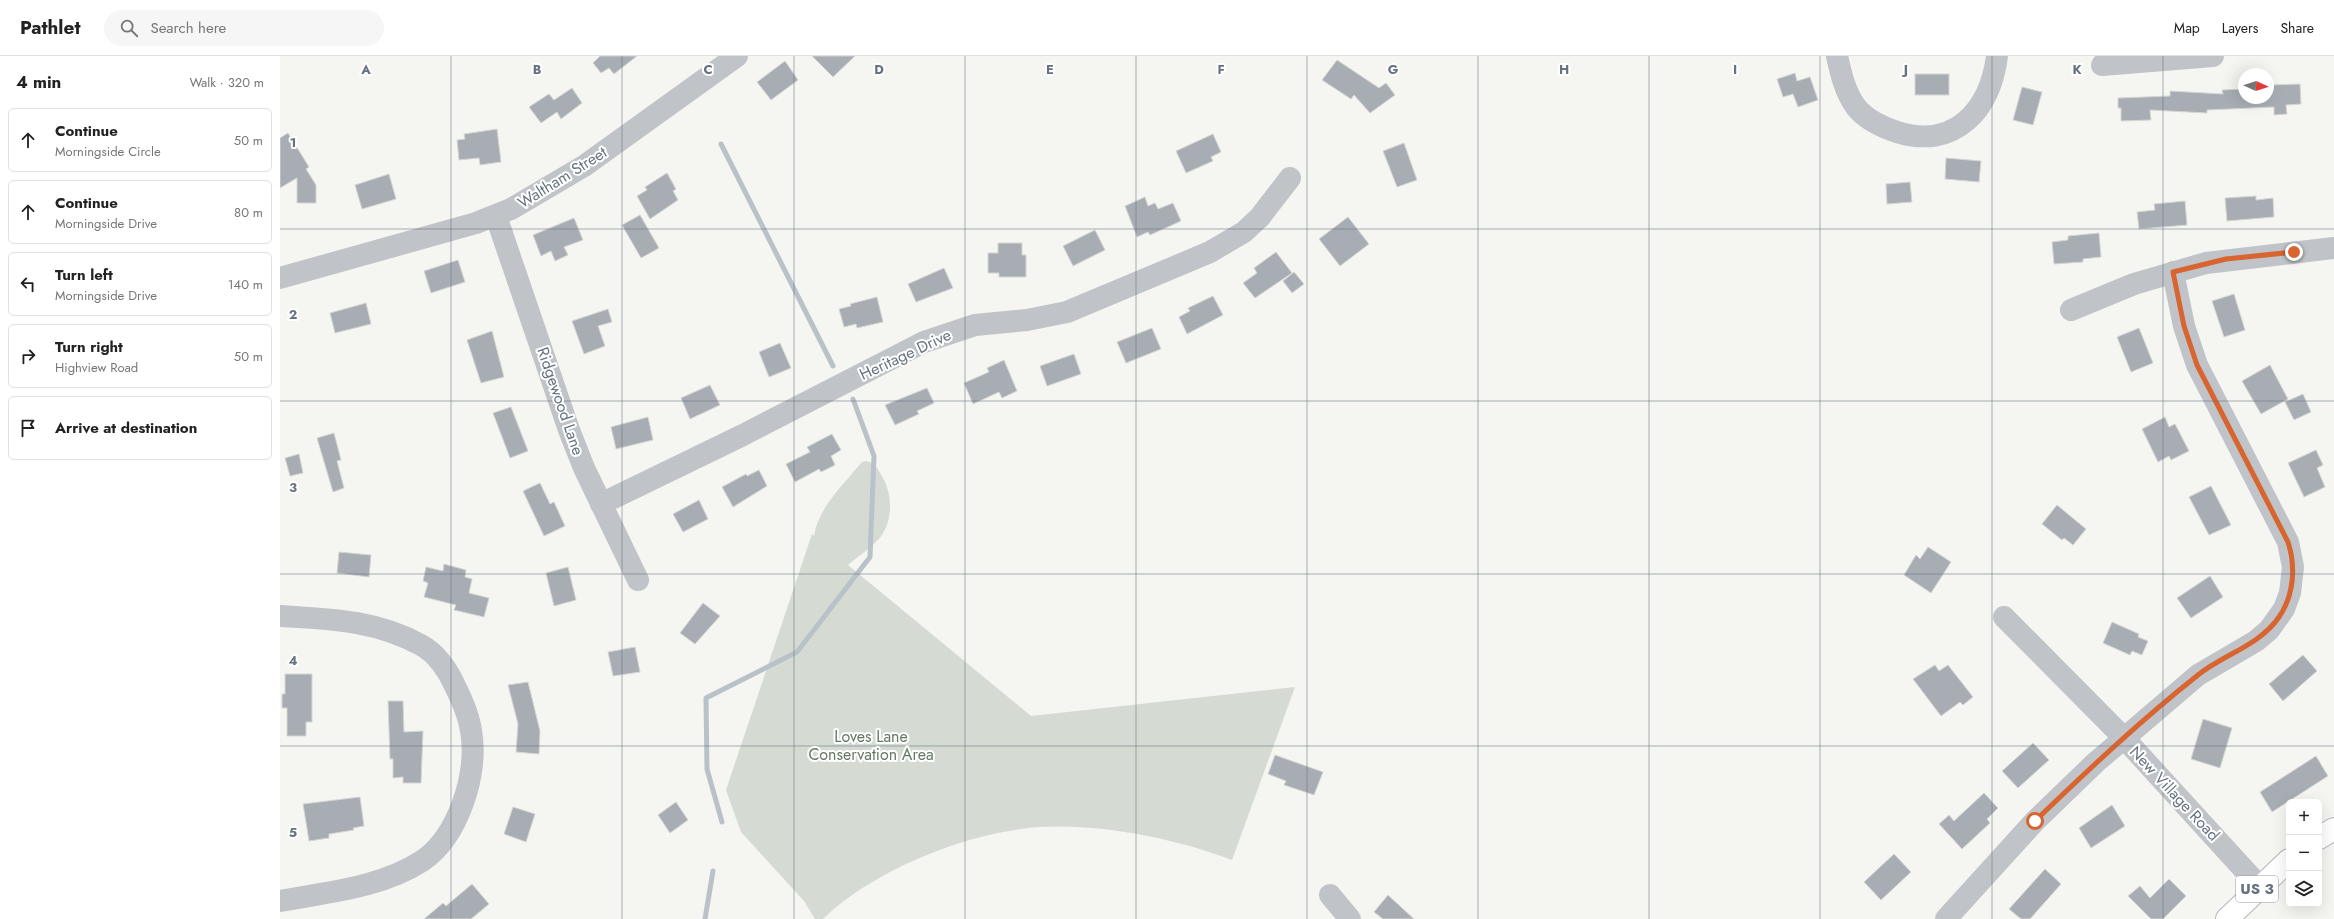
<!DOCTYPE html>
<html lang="en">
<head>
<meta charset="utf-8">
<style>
	body { margin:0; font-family:Jost,sans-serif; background:#f6f6f6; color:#222 }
	.controls { position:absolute; right:12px; bottom:12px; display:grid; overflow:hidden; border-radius:6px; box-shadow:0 4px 16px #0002 }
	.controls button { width:36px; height:36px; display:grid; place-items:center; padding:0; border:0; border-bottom:1px solid #e0e0e0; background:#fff; color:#222; font:20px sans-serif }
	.compass { position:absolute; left:1958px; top:12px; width:36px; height:36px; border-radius:50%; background:#fff; box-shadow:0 4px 16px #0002; rotate:93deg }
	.stop { position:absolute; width:12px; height:12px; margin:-9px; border:3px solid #d8642f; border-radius:50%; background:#fff }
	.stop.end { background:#d8642f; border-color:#fff; box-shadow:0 1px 4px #0008 }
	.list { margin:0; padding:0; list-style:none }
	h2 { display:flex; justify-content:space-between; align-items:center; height:52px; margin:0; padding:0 16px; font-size:17px }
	h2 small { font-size:13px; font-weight:400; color:#767676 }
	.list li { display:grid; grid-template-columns:26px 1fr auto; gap:12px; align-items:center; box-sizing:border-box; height:64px; margin:0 8px 8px; padding:0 8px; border:1px solid #e0e0e0; border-radius:6px }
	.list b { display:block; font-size:15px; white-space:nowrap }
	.list p { margin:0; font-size:13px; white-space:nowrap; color:#767676 }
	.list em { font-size:13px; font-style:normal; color:#767676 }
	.icon { flex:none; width:22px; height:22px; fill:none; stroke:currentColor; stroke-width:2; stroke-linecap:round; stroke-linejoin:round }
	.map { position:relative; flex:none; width:2054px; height:863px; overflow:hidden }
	header { display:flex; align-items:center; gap:24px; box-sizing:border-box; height:56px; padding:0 20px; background:#fff; border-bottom:1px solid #e0e0e0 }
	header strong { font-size:19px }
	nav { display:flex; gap:22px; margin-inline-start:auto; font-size:14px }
	.search { width:280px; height:36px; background:#f6f6f6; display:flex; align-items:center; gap:10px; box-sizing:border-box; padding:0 14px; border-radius:22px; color:#767676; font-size:15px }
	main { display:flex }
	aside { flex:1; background:#fff }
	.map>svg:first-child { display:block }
	.green { fill:#d5dbd3 }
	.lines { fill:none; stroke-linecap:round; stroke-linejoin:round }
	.stream { stroke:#b9c2c8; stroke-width:5 }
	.building { fill:#a7adb3; stroke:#d6d6d4 }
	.highway-casing { stroke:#b3b6b9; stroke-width:24 }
	.minor { stroke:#c0c3c7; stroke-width:22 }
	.highway { stroke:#fff; stroke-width:22 }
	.route { stroke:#d8642f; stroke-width:5 }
	.grid { fill:none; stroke:#667281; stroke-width:1; stroke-opacity:0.55 }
	.labels { text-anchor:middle; stroke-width:4; stroke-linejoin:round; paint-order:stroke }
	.shield { fill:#fff; stroke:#949ca7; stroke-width:1 }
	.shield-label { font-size:15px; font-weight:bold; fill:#667281 }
	.street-label { font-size:16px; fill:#667281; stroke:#fff }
	.park-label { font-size:16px; fill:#667864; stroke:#fff }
	.grid-label { font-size:13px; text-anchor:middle; font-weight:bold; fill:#667281; stroke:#fff; stroke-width:4; stroke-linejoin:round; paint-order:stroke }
</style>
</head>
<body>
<header>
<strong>Pathlet</strong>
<div class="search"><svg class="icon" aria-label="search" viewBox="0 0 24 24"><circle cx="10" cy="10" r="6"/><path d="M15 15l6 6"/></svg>Search here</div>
<nav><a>Map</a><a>Layers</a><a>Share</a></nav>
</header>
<main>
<aside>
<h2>4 min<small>Walk · 320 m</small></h2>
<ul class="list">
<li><svg class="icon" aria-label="ahead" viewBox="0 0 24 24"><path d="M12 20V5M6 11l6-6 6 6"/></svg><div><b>Continue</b><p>Morningside Circle</p></div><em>50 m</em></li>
<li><svg class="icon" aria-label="ahead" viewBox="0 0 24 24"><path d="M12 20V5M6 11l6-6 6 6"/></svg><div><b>Continue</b><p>Morningside Drive</p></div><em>80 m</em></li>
<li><svg class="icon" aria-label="left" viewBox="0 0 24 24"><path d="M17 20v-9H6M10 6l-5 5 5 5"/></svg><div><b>Turn left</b><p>Morningside Drive</p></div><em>140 m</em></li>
<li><svg class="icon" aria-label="right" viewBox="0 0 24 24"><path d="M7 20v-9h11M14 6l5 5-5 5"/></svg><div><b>Turn right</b><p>Highview Road</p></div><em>50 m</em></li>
<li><svg class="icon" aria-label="arrive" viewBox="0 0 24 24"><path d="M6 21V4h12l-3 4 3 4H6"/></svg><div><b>Arrive at destination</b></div></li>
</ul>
</aside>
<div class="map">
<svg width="2054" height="863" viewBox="0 0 2054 863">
	<rect width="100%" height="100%" fill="#f5f5f1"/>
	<path class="green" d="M586 405C595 406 599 415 603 422 613 440 613 466 599 483 590 493 578 500 568 509L751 660 1015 631 952 804C892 781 805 764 741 773 696 779 650 795 610 816 586 829 562 844 543 863H535L524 845 461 776 446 734 532 478 534 480C538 452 564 428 582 406Z"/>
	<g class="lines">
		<g class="stream">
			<polyline points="441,88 553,310"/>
			<polyline points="442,766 427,713 426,642 517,596 590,501 594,400 573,343"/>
			<polyline points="425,863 433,815"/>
		</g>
	</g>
	<g class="building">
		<polygon points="320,0 357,0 334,18 329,12 321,17 313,7"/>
		<polygon points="532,0 575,0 553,21"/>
		<polygon points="1057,4 1099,32 1106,27 1115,39 1090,57 1074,39 1071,43 1042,24"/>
		<polygon points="505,5 518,24 491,44 477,26"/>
		<polygon points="1515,17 1517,25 1530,21 1538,44 1518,51 1513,38 1503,41 1497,23"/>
		<rect x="1635" y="18" width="34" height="21"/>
		<polygon points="2020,28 2021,48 2006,49 2007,58 1994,59 1994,51 1927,54 1927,57 1870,54 1871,64 1841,65 1841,52 1838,52 1838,42 1890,40 1890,35 1943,38 1942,34 1964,33 1964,42 1988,42 1988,34 1992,34 1991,29"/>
		<polygon points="1742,31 1762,36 1753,69 1733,64"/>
		<polygon points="292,32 302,47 281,63 277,56 261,67 249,51 269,38 274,44"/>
		<polygon points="217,73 221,106 200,109 199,102 179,104 177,84 185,83 184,78"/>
		<polygon points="8,77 29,111 26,113 36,129 36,147 17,147 17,122 0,132 0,82"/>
		<polygon points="933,78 941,96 931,101 933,105 906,117 896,95"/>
		<polygon points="1124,87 1137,124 1117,131 1103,95"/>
		<polygon points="1666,102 1701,105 1699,126 1665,123"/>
		<polygon points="387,117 396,133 393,135 398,144 370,163 357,140 367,134 365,131"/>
		<polygon points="109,118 116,143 82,153 75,129"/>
		<polygon points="1630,126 1632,146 1607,148 1606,128"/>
		<polygon points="1976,140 1976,144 1993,142 1994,161 1947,165 1945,142"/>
		<polygon points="865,141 868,150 875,147 878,153 893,147 901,165 870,179 868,176 857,181 845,150"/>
		<polygon points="1905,145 1907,169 1859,173 1857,156 1875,154 1874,148"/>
		<polygon points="360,159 379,192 361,202 342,169"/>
		<polygon points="1068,161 1089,188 1060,210 1039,183"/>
		<polygon points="294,162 303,184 284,191 288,199 275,205 271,195 261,200 253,179"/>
		<polygon points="815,174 825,194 793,210 783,190"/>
		<polygon points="1819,177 1821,201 1803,203 1803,206 1774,208 1772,186 1788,184 1788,180"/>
		<polygon points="718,187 742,187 742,199 746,199 746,221 719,221 719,217 708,217 708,197 718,197"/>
		<polygon points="996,196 1012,217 975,242 963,227 977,217 974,212"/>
		<polygon points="178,204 185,226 151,237 144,215"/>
		<polygon points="664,212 673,232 636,246 628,228"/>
		<polygon points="1014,216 1024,228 1012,237 1003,225"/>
		<polygon points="1954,238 1965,274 1944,281 1932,245"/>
		<polygon points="933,240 943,259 907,278 899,261 910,255 908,252"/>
		<polygon points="597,241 603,266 577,272 576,268 564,271 559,253 571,250 570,248"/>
		<polygon points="86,247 91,268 55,277 50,257"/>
		<polygon points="328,253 332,266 318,270 325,290 304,298 292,265"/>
		<polygon points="872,272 881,293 846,307 837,286"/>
		<polygon points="1859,272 1873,307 1851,316 1837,281"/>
		<polygon points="212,275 224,321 201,327 187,284"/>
		<polygon points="500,287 511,312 489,321 479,296"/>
		<polygon points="794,298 801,318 767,330 760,310"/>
		<polygon points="724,304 737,335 722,342 719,336 693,348 684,327 709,316 707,312"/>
		<polygon points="1990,309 2008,343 1981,358 1962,325"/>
		<polygon points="430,329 440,349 410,363 401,342"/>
		<polygon points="647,332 654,347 637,355 639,358 615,369 605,349"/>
		<polygon points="2023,338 2031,356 2014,364 2005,346"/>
		<polygon points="231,351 248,395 230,402 213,357"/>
		<polygon points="368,361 373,384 336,393 331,371"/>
		<polygon points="1885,361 1889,371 1895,368 1909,395 1891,404 1889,400 1878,406 1862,373"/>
		<polygon points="54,377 61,404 57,405 64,432 53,436 37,382"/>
		<polygon points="552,378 561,394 551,400 555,409 541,416 539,413 515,426 506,408 530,396 527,391"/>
		<polygon points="2036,394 2043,409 2037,412 2045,431 2024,441 2008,407"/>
		<polygon points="19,398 23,417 10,420 5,402"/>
		<polygon points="479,414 487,430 453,451 442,431 466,418 467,420"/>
		<polygon points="260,427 270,448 274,446 285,470 264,480 243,435"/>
		<polygon points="1931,430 1951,469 1929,479 1909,441"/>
		<polygon points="419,444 428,463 403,476 393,458"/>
		<polygon points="1777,449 1806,473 1793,489 1784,482 1782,484 1762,468"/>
		<polygon points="1648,491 1671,506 1651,537 1624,519 1636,499 1640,503"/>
		<polygon points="59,496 91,499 89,521 57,517"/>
		<polygon points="164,508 186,514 185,521 192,523 189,537 209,542 204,561 174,554 176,549 144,541 148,527 143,525 146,511 163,515"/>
		<polygon points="288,511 296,544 274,550 266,517"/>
		<polygon points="1930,520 1943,541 1911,562 1897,542"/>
		<polygon points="423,547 440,560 415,588 400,577"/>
		<polygon points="1832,566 1859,578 1858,581 1868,585 1862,599 1852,595 1850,599 1823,587"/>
		<polygon points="355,591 360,616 333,620 328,596"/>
		<polygon points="2023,599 2037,615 2003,645 1989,628"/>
		<polygon points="1655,609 1659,615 1668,609 1693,641 1683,649 1680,646 1661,660 1633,623"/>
		<polygon points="5,618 32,618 32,666 26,666 26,680 7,680 7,652 2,652 2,638 5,638"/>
		<polygon points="248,626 260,675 259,698 236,696 238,668 228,629"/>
		<polygon points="108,645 123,645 124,676 143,675 141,727 123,727 123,721 113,722 113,703 110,703"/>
		<polygon points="1923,663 1952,672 1940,712 1911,703"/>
		<polygon points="1753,687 1769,704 1738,732 1722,715"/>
		<polygon points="995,699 1043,716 1034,739 1004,729 1006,725 988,718"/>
		<polygon points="2036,700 2048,720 1992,756 1980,736"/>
		<polygon points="1704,737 1718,752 1707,763 1710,767 1682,793 1659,768 1669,759 1674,765"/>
		<polygon points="80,741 84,770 73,772 74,774 49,778 49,782 29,785 23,748"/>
		<polygon points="396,746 408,764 390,777 378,759"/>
		<polygon points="1832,749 1845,770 1811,792 1799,772"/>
		<polygon points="233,751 255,758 246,786 224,778"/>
		<polygon points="1614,798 1631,816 1601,844 1584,826"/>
		<polygon points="1765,813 1781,828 1750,863 1741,863 1729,853"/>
		<polygon points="1889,823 1906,840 1883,863 1871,863 1848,840 1860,830 1870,842"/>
		<polygon points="192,828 209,848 191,863 144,863 163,847 166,850"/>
		<polygon points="1108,839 1134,863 1103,863 1094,856"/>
	</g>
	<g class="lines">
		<defs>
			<g id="highway">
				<polyline points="2039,782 2054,773"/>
				<polyline points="1947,863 2009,804"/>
			</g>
		</defs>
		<use href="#highway" class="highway-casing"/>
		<g class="minor">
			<path d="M1557 0C1561 18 1565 36 1576 51 1586 64 1602 71 1617 76 1675 94 1710 54 1717 0"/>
			<polyline points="1822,9 1933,0"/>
			<polyline points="216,160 289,374 304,412 358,524"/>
			<polyline points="0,222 196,167 231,153 304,110 457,0"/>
			<polyline points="1791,254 1854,228 1926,207 2054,192"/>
			<polyline points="321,448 463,379 644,286 695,269 747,264 787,256 930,196 964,176 980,161 1010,122"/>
			<path d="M0 560C49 563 96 564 141 589 156 597 168 614 175 630 182 644 189 659 191 675 199 717 178 781 142 805 100 832 48 836 0 845"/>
			<polyline points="1724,561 1844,682 1980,831"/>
			<polyline points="1050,839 1070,863"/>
			<polyline points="1666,863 1755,765 1815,707 1918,619 1976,585 1989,574 2004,553 2010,537 2013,511 2008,486 1917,309 1904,270 1893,216"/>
		</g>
		<use href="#highway" class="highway"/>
	</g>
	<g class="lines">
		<path class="route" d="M1755 765C1807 715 1861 664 1918 619 1944 598 1979 590 1999 561 2014 539 2016 511 2008 486L1917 309 1904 270 1893 216 1946 203 2014 196"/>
	</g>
	<path class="grid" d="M171 0V863M342 0V863M514 0V863M685 0V863M856 0V863M1027 0V863M1198 0V863M1369 0V863M1540 0V863M1712 0V863M1883 0V863M0 173H2054M0 345H2054M0 518H2054M0 690H2054"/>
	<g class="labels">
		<rect class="shield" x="1956" y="820" width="42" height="26" rx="3"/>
		<g class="shield-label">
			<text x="1977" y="838">US 3</text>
		</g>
		<g class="street-label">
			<text transform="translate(282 121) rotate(-32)" y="6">Waltham Street</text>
			<text transform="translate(625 298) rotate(-25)" y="6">Heritage Drive</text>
			<text transform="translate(281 345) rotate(71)" y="6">Ridgewood Lane</text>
			<text transform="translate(1895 737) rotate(47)" y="6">New Village Road</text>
		</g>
		<g class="park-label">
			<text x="591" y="686">Loves Lane<tspan x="591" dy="18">Conservation Area</tspan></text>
		</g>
	</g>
	<g class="grid-label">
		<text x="86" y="18">A</text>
		<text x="257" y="18">B</text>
		<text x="428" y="18">C</text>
		<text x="599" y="18">D</text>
		<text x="770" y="18">E</text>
		<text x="941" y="18">F</text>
		<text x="1113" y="18">G</text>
		<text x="1284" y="18">H</text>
		<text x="1455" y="18">I</text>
		<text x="1626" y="18">J</text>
		<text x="1797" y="18">K</text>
		<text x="13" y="91">1</text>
		<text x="13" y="263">2</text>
		<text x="13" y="436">3</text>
		<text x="13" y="609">4</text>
		<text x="13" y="781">5</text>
	</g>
</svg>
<div class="controls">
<button>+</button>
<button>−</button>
<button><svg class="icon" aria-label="layers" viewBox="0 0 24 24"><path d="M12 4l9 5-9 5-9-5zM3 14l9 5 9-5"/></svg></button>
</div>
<svg class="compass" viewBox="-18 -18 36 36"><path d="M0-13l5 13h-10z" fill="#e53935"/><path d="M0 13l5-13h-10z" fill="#767676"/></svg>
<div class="stop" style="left:1755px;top:765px"></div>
<div class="stop end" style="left:2014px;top:196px"></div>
</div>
</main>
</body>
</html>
